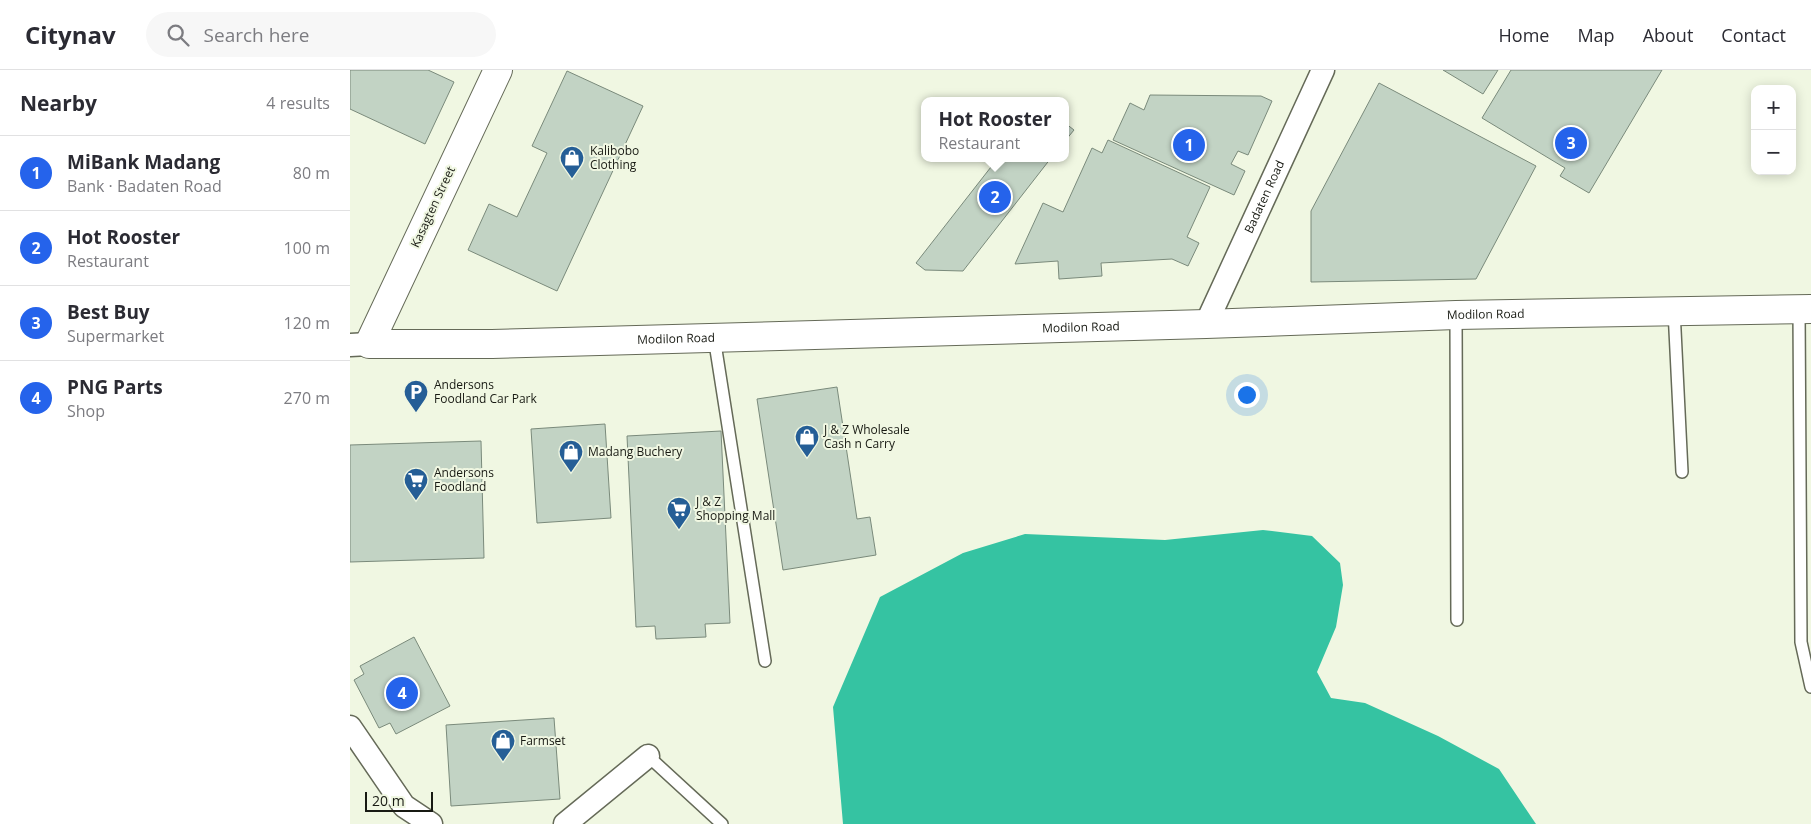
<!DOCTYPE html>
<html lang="en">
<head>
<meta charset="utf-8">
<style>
	body { margin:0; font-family:"Open Sans",sans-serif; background:#f7f7f7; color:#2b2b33 }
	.controls { position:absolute; right:15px; top:15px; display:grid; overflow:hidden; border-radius:10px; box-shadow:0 2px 12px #0003 }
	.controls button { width:45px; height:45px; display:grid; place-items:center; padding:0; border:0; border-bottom:1px solid #e1e1e2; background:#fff; color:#2b2b33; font:25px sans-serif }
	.scale { position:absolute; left:15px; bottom:12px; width:68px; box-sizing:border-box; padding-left:5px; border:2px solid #181a13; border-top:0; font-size:14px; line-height:18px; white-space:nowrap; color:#181a13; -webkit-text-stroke:4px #f0f7e2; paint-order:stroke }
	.you { position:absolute; left:896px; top:324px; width:18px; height:18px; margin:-12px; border:4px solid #fff; border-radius:50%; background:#1a73e8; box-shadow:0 0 0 8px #1a73e833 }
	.badge { display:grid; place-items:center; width:32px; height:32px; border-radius:50%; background:#2563eb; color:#fff; font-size:16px; font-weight:700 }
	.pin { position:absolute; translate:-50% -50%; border:2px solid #fff; box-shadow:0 1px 5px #0006 }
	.popup { position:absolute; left:571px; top:27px; width:148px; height:65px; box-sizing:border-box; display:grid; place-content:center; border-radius:10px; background:#fff; filter:drop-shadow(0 1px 4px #0005); font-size:16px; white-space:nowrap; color:#7c7c81 }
	.popup b { font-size:19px; color:#2b2b33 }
	.popup::after { content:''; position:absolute; left:50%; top:100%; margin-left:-10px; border:10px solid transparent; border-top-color:#fff }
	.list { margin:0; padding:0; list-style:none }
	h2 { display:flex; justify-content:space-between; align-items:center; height:65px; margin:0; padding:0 20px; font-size:21px }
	h2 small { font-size:16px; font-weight:400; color:#7c7c81 }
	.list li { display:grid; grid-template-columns:32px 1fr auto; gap:15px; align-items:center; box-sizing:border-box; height:75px; padding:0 20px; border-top:1px solid #e1e1e2 }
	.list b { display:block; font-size:19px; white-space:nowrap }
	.list p { margin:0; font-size:16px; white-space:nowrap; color:#7c7c81 }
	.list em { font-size:16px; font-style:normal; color:#7c7c81 }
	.icon { flex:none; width:28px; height:28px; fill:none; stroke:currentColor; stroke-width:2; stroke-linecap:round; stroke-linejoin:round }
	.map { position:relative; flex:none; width:1461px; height:754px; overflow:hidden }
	header { display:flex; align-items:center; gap:30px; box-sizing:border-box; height:70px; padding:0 25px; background:#fff; border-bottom:1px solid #e1e1e2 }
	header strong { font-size:24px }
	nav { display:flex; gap:28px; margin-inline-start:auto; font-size:18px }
	.search { width:350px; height:45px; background:#f7f7f7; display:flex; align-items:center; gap:12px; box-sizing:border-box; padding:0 18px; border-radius:28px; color:#7c7c81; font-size:19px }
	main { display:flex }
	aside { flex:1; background:#fff }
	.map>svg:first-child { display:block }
	.water { fill:#35c3a2 }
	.building { fill:#c2d3c4; stroke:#7a8a7b }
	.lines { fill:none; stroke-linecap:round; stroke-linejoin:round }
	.lane-casing { stroke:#656a58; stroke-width:14 }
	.street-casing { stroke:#656a58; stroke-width:25 }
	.secondary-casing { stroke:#656a58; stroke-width:30 }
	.lane { stroke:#fff; stroke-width:11 }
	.street { stroke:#fff; stroke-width:22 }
	.secondary { stroke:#fff; stroke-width:28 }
	.labels { text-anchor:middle; stroke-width:4; stroke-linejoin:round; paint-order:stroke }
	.poi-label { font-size:12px; fill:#181a13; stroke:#f0f7e2; text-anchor:start }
	.street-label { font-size:12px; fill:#181a13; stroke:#f0f7e2 }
</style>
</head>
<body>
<header>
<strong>Citynav</strong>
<div class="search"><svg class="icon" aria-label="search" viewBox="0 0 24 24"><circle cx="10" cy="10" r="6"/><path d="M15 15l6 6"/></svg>Search here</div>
<nav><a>Home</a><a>Map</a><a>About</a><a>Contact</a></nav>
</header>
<main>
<aside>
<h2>Nearby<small>4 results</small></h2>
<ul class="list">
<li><span class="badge">1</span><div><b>MiBank Madang</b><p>Bank · Badaten Road</p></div><em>80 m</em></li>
<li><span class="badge">2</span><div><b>Hot Rooster</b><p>Restaurant</p></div><em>100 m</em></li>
<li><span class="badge">3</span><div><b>Best Buy</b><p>Supermarket</p></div><em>120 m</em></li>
<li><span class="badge">4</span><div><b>PNG Parts</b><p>Shop</p></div><em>270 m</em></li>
</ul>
</aside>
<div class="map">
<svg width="1461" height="754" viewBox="0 0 1461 754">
	<rect width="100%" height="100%" fill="#f0f7e2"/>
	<polygon class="water" points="913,460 962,466 990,493 993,515 986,557 967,602 981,628 1015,633 1088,666 1149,699 1186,754 493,754 483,637 530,527 613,483 675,464 815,470"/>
	<g class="building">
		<polygon points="0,0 78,0 104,12 75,74 0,39"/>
		<polygon points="1093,0 1148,0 1133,24"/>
		<polygon points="1161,0 1312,0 1239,123 1210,106 1215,98 1132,48"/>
		<polygon points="217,1 293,36 207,221 118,180 139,134 167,147 197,83 182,76"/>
		<polygon points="1029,13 1186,96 1126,209 961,212 961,141"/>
		<polygon points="800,25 911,26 922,31 898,85 888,81 881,94 895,101 884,125 763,70 780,33 794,40"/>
		<polygon points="715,53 724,60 715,71"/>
		<polygon points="758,70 860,117 837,167 849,173 838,196 822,189 751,193 752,206 709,209 708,191 665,194 693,133 713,142 742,78 752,83"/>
		<polygon points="648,88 701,88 613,201 575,200 566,193"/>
		<polygon points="487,317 507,449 520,447 526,485 433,500 407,329"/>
		<polygon points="255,354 261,448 187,453 181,359"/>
		<polygon points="371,361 380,553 355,554 356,567 306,569 305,556 286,557 277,366"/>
		<polygon points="131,371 134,488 0,492 0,375"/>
		<polygon points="64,567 100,636 46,664 40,653 29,658 4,610 14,604 10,596"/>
		<polygon points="204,648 210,729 101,736 96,655"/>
	</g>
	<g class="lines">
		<defs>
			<g id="lane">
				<polyline points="1449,239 1451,572 1461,617"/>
				<polyline points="1324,240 1332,402"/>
				<polyline points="1106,245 1107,550"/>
				<polyline points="364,267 415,591"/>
				<polyline points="298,686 372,754"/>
			</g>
			<g id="street">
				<path id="s1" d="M856 254 973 0"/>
				<polyline points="0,275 19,274"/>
				<polyline points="0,657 54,736 81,754"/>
				<polyline points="215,754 298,686"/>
			</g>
			<g id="secondary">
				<path id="s2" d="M148 0 19 274H142L856 254 1106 245 1461 239"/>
			</g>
		</defs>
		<use href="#lane" class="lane-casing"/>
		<use href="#street" class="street-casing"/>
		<use href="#secondary" class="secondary-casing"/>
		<use href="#lane" class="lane"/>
		<use href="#street" class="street"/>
		<use href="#secondary" class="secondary"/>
	</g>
	<defs>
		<symbol id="shop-pin" viewBox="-11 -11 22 30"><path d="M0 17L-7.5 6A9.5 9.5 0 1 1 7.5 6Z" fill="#255e96" stroke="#f0f7e2"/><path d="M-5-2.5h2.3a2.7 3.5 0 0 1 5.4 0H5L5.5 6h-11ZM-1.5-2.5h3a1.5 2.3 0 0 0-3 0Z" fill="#fff"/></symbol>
		<symbol id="parking-pin" viewBox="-11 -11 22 30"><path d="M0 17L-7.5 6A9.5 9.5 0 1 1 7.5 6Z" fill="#255e96" stroke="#f0f7e2"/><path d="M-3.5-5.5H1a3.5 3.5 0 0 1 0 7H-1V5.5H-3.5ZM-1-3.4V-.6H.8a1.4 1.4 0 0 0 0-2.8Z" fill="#fff"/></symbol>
		<symbol id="supermarket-pin" viewBox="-11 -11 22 30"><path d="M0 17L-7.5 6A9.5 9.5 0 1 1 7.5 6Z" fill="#255e96" stroke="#f0f7e2"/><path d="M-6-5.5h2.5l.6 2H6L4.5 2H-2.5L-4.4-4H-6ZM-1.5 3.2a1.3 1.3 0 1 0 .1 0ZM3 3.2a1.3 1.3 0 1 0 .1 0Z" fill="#fff"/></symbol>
	</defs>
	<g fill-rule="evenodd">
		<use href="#shop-pin" x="208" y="74" width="28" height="38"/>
		<use href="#parking-pin" x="52" y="308" width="28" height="38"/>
		<use href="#shop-pin" x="443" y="353" width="28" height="38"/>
		<use href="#shop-pin" x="207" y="368" width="28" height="38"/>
		<use href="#supermarket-pin" x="52" y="396" width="28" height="38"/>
		<use href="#supermarket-pin" x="315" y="425" width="28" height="38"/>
		<use href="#shop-pin" x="139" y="657" width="28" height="38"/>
	</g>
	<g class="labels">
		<g class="poi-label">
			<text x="240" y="85">Kalibobo<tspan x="240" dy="14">Clothing</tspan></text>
			<text x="84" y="319">Andersons<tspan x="84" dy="14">Foodland Car Park</tspan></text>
			<text x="474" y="364">J &amp; Z Wholesale<tspan x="474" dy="14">Cash n Carry</tspan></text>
			<text x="238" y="386">Madang Buchery</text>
			<text x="84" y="407">Andersons<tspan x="84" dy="14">Foodland</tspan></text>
			<text x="346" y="436">J &amp; Z<tspan x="346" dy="14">Shopping Mall</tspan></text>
			<text x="170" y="675">Farmset</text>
		</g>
		<g class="street-label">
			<text dy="4" stroke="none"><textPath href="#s1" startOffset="140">Badaten Road</textPath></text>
			<text transform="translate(83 137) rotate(-65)" y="4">Kasagten Street</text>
			<text dy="4" stroke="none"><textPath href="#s2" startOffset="1420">Modilon Road</textPath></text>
			<text dy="4" stroke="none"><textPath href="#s2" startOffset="1015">Modilon Road</textPath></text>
			<text dy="4" stroke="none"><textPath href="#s2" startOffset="610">Modilon Road</textPath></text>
		</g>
	</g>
</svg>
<div class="controls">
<button>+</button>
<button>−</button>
</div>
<div class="scale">20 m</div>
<div class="you"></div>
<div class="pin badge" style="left:839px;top:75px">1</div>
<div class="pin badge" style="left:645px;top:127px">2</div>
<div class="popup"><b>Hot Rooster</b>Restaurant</div>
<div class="pin badge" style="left:1221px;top:73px">3</div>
<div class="pin badge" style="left:52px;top:623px">4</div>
</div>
</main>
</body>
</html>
